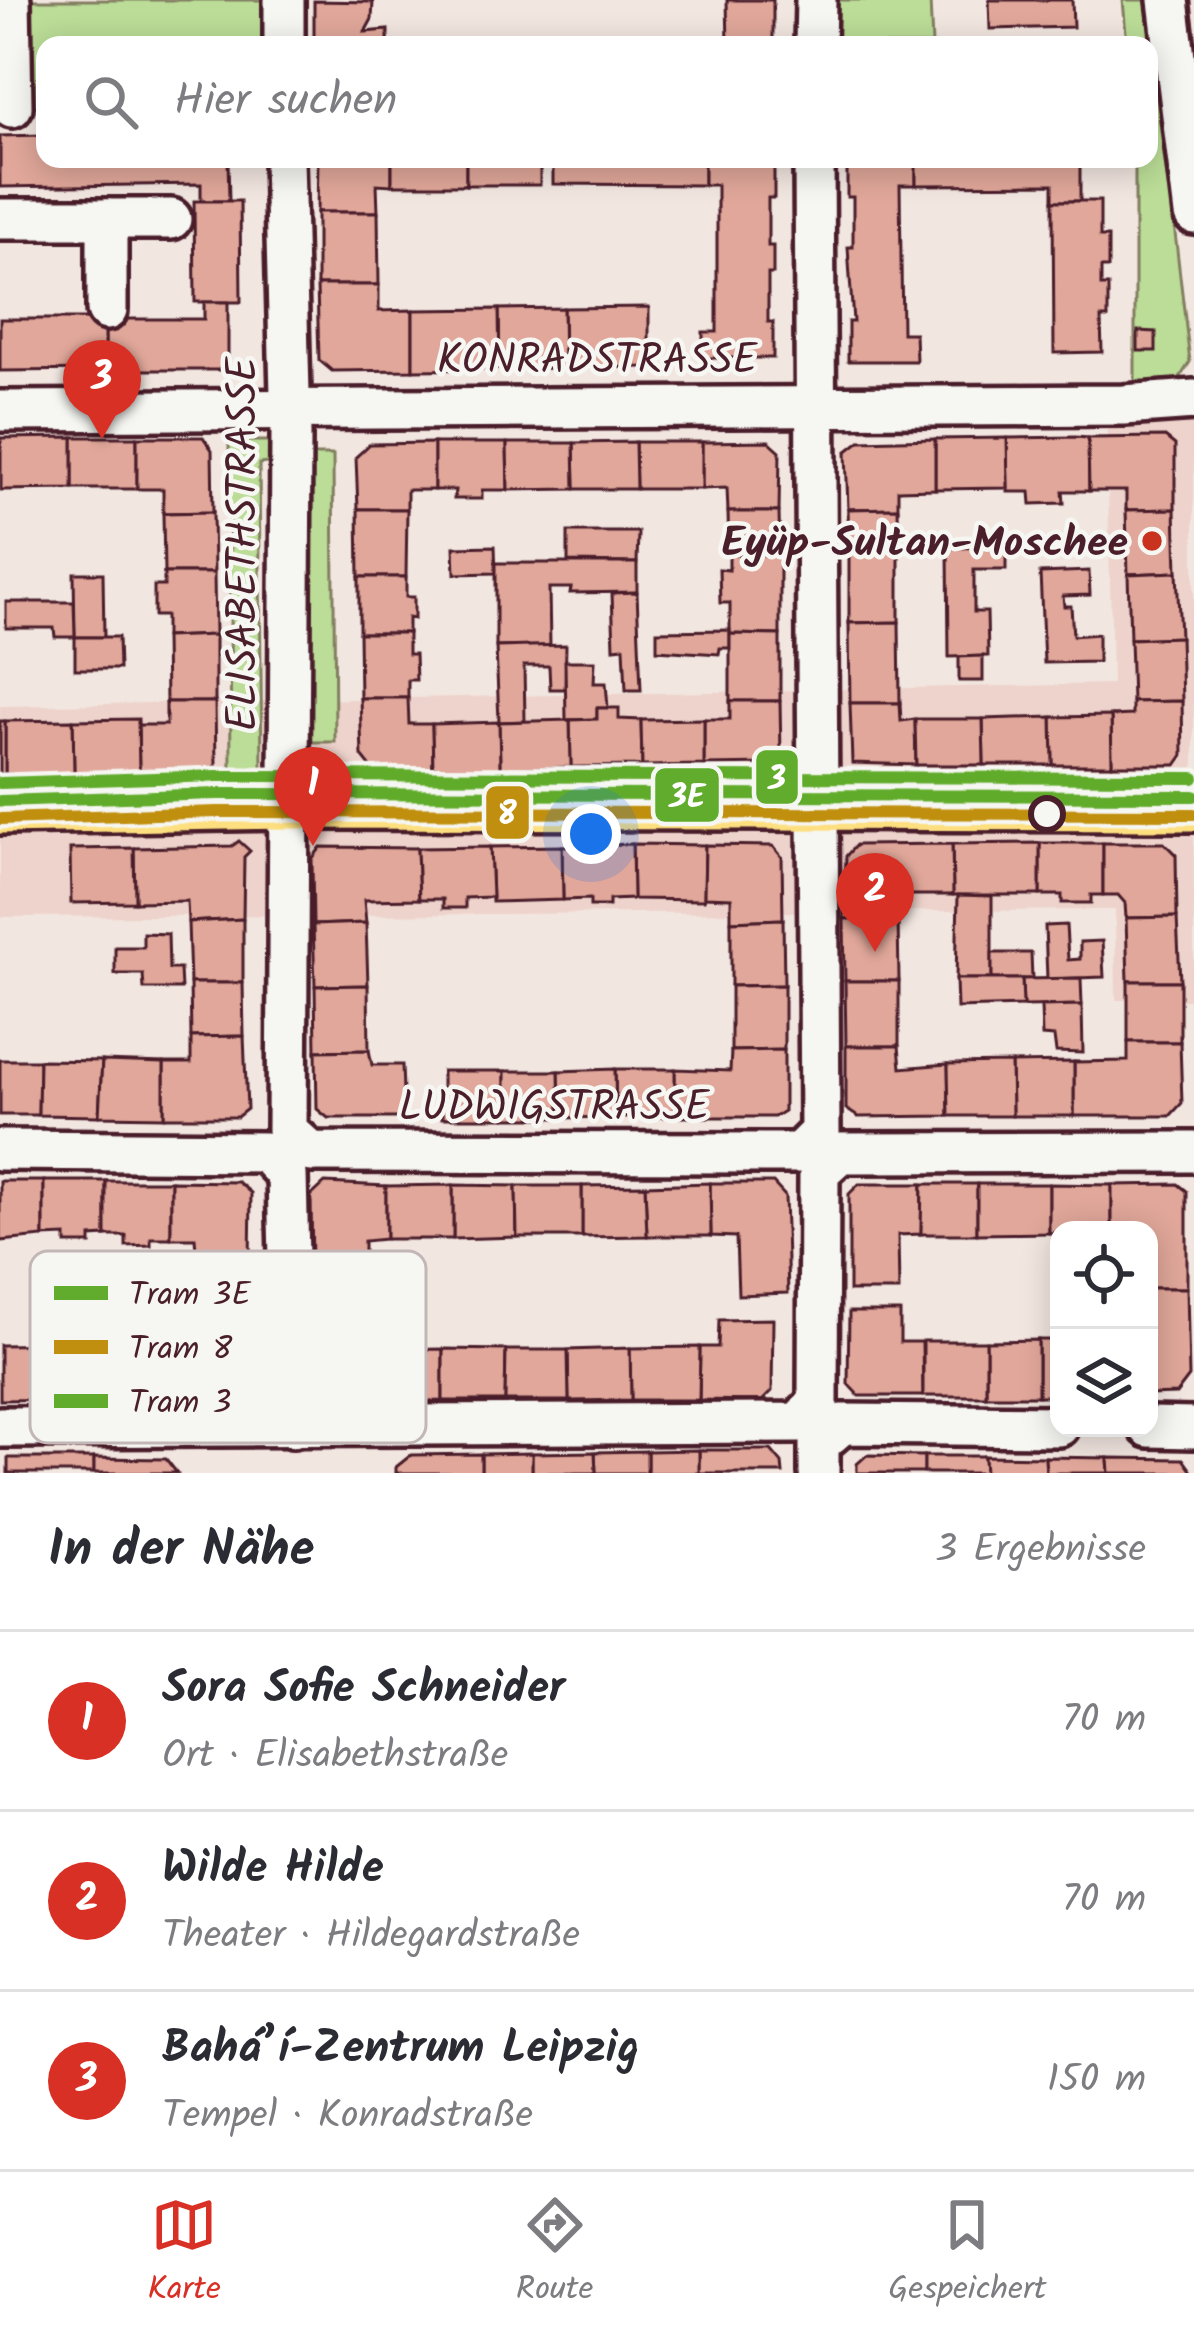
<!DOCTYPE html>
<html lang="de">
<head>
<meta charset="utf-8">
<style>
	body { margin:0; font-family:Kalam,sans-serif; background:#f2f2f3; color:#2b2b33 }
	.controls { position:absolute; right:36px; bottom:36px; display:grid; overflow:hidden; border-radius:24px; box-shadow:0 6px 30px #0003 }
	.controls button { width:108px; height:108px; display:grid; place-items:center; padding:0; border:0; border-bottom:3px solid #e1e1e2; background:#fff; color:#2b2b33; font:60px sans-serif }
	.you { position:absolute; left:591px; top:834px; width:42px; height:42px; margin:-30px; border:9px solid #fff; border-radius:50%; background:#1a73e8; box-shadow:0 0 0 18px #1a73e833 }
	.badge { display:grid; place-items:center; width:78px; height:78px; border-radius:50%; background:#d93025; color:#fff; font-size:39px; font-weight:700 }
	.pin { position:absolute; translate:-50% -99px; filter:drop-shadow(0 3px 6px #0008) }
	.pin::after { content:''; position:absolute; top:63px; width:42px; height:36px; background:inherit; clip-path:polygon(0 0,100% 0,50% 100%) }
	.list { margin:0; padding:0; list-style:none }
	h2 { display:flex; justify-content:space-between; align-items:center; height:156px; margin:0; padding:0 48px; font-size:51px }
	h2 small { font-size:39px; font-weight:400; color:#7c7c81 }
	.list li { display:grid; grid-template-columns:78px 1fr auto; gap:36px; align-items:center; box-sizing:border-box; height:180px; padding:0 48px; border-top:3px solid #e1e1e2 }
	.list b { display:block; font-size:45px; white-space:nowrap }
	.list p { margin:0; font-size:39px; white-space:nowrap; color:#7c7c81 }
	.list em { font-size:39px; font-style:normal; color:#7c7c81 }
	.icon { flex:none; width:66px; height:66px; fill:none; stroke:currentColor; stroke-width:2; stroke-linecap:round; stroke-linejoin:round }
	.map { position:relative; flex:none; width:1194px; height:1473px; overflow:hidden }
	.search { position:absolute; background:#fff; box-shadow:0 6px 30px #0003; left:36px; right:36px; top:36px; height:132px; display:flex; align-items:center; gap:30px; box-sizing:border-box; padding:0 42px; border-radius:24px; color:#7c7c81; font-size:45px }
	.sheet { height:696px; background:#fff }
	nav { display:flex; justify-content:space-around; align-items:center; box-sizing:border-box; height:168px; border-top:3px solid #e1e1e2; background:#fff; font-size:33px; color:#7c7c81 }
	nav a { display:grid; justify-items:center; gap:6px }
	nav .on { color:#d93025 }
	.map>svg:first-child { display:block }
	.built { fill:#edd3cb }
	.green { fill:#bbdd97; stroke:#827e61; stroke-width:3 }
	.building { fill:#e0a79a; stroke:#4a1f2b; stroke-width:3 }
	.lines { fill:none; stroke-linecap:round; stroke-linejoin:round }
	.minor-casing { stroke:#4a1f2b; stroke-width:48 }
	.major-casing { stroke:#4a1f2b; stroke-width:60 }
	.minor { stroke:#f6f6f2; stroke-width:39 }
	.major { stroke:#fddf80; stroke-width:51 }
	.tram-1-casing { stroke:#f6f6f2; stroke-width:21 }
	.tram-2-casing { stroke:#f6f6f2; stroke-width:21 }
	.tram-3-casing { stroke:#f6f6f2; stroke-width:21 }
	.tram-1 { stroke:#61ac2c; stroke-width:12 }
	.tram-2 { stroke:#c08f0f; stroke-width:12 }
	.tram-3 { stroke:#61ac2c; stroke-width:12 }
	.poi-dot { fill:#c8321e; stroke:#f6f6f2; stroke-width:4.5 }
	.stop-dot { fill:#f6f6f2; stroke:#4a1f2b; stroke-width:6 }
	.labels { text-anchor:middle; stroke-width:9; stroke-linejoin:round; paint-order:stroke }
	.street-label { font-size:42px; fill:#4a1f2b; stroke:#f6f6f2 }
	.poi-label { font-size:42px; font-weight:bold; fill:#4a1f2b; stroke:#f6f6f2; text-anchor:end }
	.key { fill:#f6f6f2; stroke:#c2b6b6; stroke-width:3 }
	.key-label { font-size:33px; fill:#4a1f2b }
	.line-badge { stroke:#f6f6f2; stroke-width:4.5 }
	.badge-label { font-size:33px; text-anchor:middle; font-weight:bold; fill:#fff }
</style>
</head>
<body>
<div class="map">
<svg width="1194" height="1473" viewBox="0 0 1194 1473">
	<rect width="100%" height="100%" fill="#f2e6e0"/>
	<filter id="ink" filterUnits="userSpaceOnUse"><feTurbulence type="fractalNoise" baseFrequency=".00833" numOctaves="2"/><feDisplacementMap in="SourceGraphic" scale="24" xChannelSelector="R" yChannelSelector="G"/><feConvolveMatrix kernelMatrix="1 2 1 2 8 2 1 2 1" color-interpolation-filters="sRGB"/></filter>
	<g filter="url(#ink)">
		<polygon class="built" points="1194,381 1194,1000 1116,1000 1115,910 0,917 0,706 1112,684 1107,431 1177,382"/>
		<g class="green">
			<polygon points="10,0 284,0 284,45 45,45 45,106 12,107"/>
			<polygon points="831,0 930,0 932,45 831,45"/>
			<polygon points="1123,0 1148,0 1190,362 1177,382 1135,384 1135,159 1149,159 1149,45 1127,45"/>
			<polygon points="229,441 269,441 276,462 259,464 262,774 231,774"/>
			<polygon points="300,455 333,455 335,742 302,742"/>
		</g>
		<g class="building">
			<polygon points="727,0 773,0 773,45 728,45"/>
			<polygon points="989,0 1072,0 1073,27 990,29"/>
			<polygon points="314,1 373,2 372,19 365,32 388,30 388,45 314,45"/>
			<polygon points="45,135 45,159 228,159 229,201 201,201 201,184 0,187 0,136"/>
			<polygon points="318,159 392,159 392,185 377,184 378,212 317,212"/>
			<rect x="392" y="159" width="74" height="26"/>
			<rect x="466" y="159" width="74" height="26"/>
			<polygon points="553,159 704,159 704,185 553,184"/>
			<polygon points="916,159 916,185 900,185 902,333 915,333 916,361 848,361 848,322 853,322 848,247 853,247 853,197 847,197 847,161"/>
			<polygon points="916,159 1080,159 1080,201 1053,201 1053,184 916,185"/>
			<polygon points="704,161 774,161 774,198 768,198 768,246 773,246 773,274 768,274 768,322 773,322 773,358 703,358 703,332 717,332 717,185 704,185"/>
			<polygon points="194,201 240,201 241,302 195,302"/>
			<polygon points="1053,201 1100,201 1100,237 1108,237 1108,268 1101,268 1101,286 1108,286 1108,318 1101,318 1102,352 1054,353"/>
			<polygon points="317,212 378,212 379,285 317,285"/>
			<polygon points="317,285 379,285 379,311 413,310 413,370 332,371 319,360"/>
			<polygon points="204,302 228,302 228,359 219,370 105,370 105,319 204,319"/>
			<polygon points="649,307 649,367 564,368 563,308"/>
			<polygon points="563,308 564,368 500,369 499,309"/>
			<polygon points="499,309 500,369 413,370 413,310"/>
			<polygon points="0,319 105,319 105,370 0,371"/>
			<polygon points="1138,331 1156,332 1156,351 1138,351"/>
			<rect x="73" y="437" width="64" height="52"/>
			<polygon points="73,437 73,489 1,490 1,438"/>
			<polygon points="137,437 203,437 212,450 213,512 163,513 163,489 137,489"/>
			<polygon points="1075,437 1088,438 1089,491 1063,491 1064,503 1031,504 1030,492 1008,492 1007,438"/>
			<polygon points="1165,437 1175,445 1175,509 1126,510 1126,491 1089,491 1088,438"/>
			<polygon points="1007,438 1008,488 935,489 935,439"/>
			<polygon points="935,439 935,489 898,490 898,508 848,509 846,452 860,441"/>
			<polygon points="769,441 780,451 779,512 728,512 727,488 702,489 702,442"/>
			<polygon points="635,442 702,442 702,489 636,489"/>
			<polygon points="635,442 636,489 575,489 574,443"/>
			<polygon points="434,443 434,490 407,490 407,509 358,509 356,457 370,444"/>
			<polygon points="434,443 507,443 508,490 482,490 482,499 454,499 455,490 434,490"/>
			<polygon points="507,443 574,443 575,489 508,490"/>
			<polygon points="898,508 899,548 849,549 848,509"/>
			<polygon points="358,509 407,509 406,577 359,577"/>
			<polygon points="1175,509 1177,572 1128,574 1126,510"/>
			<polygon points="213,512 214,573 164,573 163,513"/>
			<polygon points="728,512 779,512 780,555 729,554"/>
			<polygon points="568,532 638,532 637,563 568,562"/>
			<polygon points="495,546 496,573 455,574 454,547"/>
			<polygon points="1006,547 1006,570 974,570 974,612 987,612 988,656 949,657 948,548"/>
			<polygon points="899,548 899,622 849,623 849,549"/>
			<polygon points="729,554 780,555 780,635 730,634 730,603 720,603 719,569 729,570"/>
			<polygon points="496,563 637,563 637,592 570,593 571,588 549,588 550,646 496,647"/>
			<polygon points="1089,571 1090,595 1063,596 1064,606 1071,606 1073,636 1098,634 1098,662 1044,663 1040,573"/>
			<polygon points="1177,572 1180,637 1130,639 1128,574"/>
			<polygon points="74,573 103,573 104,637 75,637"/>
			<polygon points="164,573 214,573 215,635 165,637 165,616 154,616 154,586 164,586"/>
			<polygon points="359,577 406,577 406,597 414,597 414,619 408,618 408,633 359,633"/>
			<polygon points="637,592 641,690 626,690 624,647 614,648 612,593"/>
			<polygon points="6,602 74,602 75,637 55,637 54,628 6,628"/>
			<polygon points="899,622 900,703 850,703 849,623"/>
			<polygon points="730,630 730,648 720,648 719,654 657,650 657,631"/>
			<polygon points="359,633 408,633 408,654 415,654 416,680 408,680 408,698 360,698"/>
			<polygon points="730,634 780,635 780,701 730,701"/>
			<polygon points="215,635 215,702 166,702 165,637"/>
			<polygon points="75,637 118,637 119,669 75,669"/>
			<polygon points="1180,637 1182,701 1132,702 1130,639"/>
			<polygon points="566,645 565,689 550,689 549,666 524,666 525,721 499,722 496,647"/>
			<polygon points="983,656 983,681 959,681 959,657"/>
			<polygon points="565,661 595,661 594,683 606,683 608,708 597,708 597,719 566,720"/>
			<polygon points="360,698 408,698 409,724 432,724 433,771 374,771 362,756"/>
			<polygon points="730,701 780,701 781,756 771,764 704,765 704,719 730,719"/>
			<polygon points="1182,701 1183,755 1176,765 1112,765 1111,716 1132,715 1132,702"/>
			<polygon points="166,702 215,702 216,765 205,773 139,773 138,725 166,725"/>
			<polygon points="850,703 900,703 901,721 915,719 916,765 852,763"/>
			<polygon points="597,708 619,708 619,719 641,720 642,766 571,767 570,720 597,719"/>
			<polygon points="1111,716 1112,765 1053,765 1052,717"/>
			<polygon points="1052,717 1053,765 984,765 983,719"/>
			<polygon points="138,719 139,773 74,773 73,720"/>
			<polygon points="704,719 704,765 642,766 641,720"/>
			<polygon points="915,719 983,719 984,765 916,765"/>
			<polygon points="73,720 74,773 5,774 5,721"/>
			<polygon points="570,720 571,767 500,769 499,722"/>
			<rect x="0" y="721" width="5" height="53"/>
			<polygon points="499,722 500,769 433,771 432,724"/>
			<polygon points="239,841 250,851 244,857 243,919 188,922 187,901 135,902 134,848 232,846"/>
			<polygon points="1040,843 1103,843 1103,895 1091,895 1091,903 1062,903 1062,895 1040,895"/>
			<polygon points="1040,843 1040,895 953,895 952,844"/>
			<polygon points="1103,843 1164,843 1176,855 1177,917 1126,918 1125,903 1118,895 1103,895"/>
			<polygon points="632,844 705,845 704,900 633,899"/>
			<polygon points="632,844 633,899 609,900 609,906 590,906 590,899 563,900 562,846"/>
			<polygon points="952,844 953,895 898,895 898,918 844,919 846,856 856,845"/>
			<polygon points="705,845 773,846 782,857 783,919 731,921 731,898 704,897"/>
			<polygon points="562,846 563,900 492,902 490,847"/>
			<polygon points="321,847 417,848 419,899 364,900 366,923 313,925 312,859"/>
			<polygon points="490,847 492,897 465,898 465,908 443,908 443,899 419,899 417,848"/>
			<polygon points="134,848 135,902 71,903 70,849"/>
			<polygon points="958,895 992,896 992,979 956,979"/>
			<polygon points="1177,917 1180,981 1128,981 1126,918"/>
			<polygon points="898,918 899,981 845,981 844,919"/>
			<polygon points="243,919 243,983 190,983 188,922"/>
			<polygon points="783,919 784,985 731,986 731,921"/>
			<polygon points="366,923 368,985 315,986 313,925"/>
			<polygon points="1066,925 1068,960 1080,959 1080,942 1102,941 1104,977 1047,979 1045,926"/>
			<polygon points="143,933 168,934 169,969 180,969 181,989 144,989 143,974 115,974 115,947 143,947"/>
			<polygon points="992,953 1031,953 1032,979 992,979"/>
			<polygon points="1081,978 1082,1005 1023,1006 1022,979"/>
			<polygon points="956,979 1022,979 1023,1006 957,1008"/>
			<polygon points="845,981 899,981 899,1046 846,1046"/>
			<rect x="1128" y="981" width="52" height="61"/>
			<polygon points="190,983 243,983 244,1036 191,1037"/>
			<polygon points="368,985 369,1050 316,1051 315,986"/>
			<polygon points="784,985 784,1050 731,1051 731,986"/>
			<polygon points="1082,1005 1083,1053 1056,1052 1054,1037 1042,1036 1041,1006"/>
			<polygon points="244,1036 247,1109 237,1117 164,1117 164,1063 191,1063 191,1037"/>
			<polygon points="1128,1042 1180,1042 1182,1103 1170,1116 1074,1116 1074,1062 1128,1061"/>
			<polygon points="846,1046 899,1046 901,1068 948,1064 949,1116 858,1117 846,1109"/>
			<polygon points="369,1050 372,1065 402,1065 404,1118 328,1118 317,1109 316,1051"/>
			<polygon points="784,1050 784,1111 774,1117 675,1117 675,1069 730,1071 731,1051"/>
			<polygon points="0,1060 39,1060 38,1115 0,1115"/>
			<polygon points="39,1060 102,1061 99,1116 38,1115"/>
			<polygon points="102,1061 164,1063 164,1117 99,1116"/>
			<polygon points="1074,1062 1074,1116 1012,1116 1011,1063"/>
			<polygon points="1011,1063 1012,1116 949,1116 948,1064"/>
			<polygon points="615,1069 675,1069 675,1117 616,1117"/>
			<polygon points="615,1069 616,1117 560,1118 559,1071"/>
			<rect x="442" y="1071" width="63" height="47"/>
			<polygon points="505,1071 559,1071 560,1118 505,1118"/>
			<polygon points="0,1181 44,1181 44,1237 0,1241"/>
			<polygon points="44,1181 106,1181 106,1236 91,1237 91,1244 66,1244 66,1236 44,1237"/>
			<polygon points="106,1181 171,1181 171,1238 151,1238 151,1245 126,1246 126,1236 106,1236"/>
			<polygon points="171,1181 238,1182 251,1193 250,1262 197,1261 195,1238 171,1238"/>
			<polygon points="325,1183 386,1186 386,1239 364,1241 364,1269 312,1269 311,1196"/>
			<polygon points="710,1183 773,1183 785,1196 788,1293 738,1295 736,1237 711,1236"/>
			<polygon points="710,1183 711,1236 647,1236 645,1185"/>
			<polygon points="859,1184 922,1184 921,1234 898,1235 899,1291 849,1291 849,1194"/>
			<polygon points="922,1184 977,1184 977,1234 921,1234"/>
			<polygon points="977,1184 1049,1184 1049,1233 977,1234"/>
			<polygon points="1049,1184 1112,1185 1112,1230 1049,1233"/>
			<polygon points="1178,1184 1187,1191 1187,1288 1149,1288 1149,1230 1112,1230 1112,1185"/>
			<polygon points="453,1185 516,1186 517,1237 453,1239"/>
			<polygon points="453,1185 453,1239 386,1239 386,1186"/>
			<polygon points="645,1185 647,1236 582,1237 582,1186"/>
			<polygon points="516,1186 582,1186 582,1237 517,1237"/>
			<polygon points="1149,1288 1187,1288 1189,1377 1176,1394 1149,1395"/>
			<polygon points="849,1312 900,1312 900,1342 922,1342 923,1396 859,1396 848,1384"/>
			<polygon points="773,1319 772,1391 762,1401 699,1400 700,1347 718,1347 719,1320"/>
			<rect x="1038" y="1340" width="21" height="56"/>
			<polygon points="1038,1340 1038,1396 986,1396 986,1341"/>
			<rect x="923" y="1341" width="63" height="55"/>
			<polygon points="70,1344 70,1399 0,1400 0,1345"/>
			<polygon points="700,1347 699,1400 631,1400 630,1348"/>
			<polygon points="630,1348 631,1400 569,1401 568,1350"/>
			<polygon points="443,1349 443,1401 376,1402 376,1350"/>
			<polygon points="443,1349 506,1350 505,1401 443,1401"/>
			<polygon points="506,1350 568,1350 569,1401 505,1401"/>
			<polygon points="699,1450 771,1450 782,1463 783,1473 699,1473"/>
			<polygon points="699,1450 699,1473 647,1473 647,1451"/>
			<polygon points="647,1451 647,1473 596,1473 595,1452"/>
			<polygon points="595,1452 596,1473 532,1473 532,1453"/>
			<polygon points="532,1453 532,1473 481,1473 481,1454"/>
			<polygon points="481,1454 481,1473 396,1473 396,1467 411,1455"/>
			<polygon points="867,1455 924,1456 924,1473 857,1473 857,1464"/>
			<polygon points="924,1456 984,1456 985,1473 924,1473"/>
			<polygon points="984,1456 1045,1457 1046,1473 985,1473"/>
			<polygon points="1045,1457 1108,1458 1109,1473 1046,1473"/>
			<rect x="8" y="1458" width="86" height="15"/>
			<polygon points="94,1458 166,1459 177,1473 94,1473"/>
			<polygon points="1108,1458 1183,1459 1193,1473 1109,1473"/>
		</g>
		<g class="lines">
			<defs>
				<g id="minor">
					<polyline points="10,0 12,107"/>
					<polyline points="1168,0 1194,214"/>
					<polyline points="284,45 284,0"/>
					<polyline points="815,45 816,0"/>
					<polyline points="284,159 291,434 287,1130 311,1152 799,1153 820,1132 814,159"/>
					<polyline points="0,219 171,219"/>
					<polyline points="107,219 107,310"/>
					<polyline points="0,411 1124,405 1194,400"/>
					<polyline points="0,1150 265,1152 287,1175 293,1427"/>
					<polyline points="0,1427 798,1423 818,1402 819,1172 840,1153 1194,1152"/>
					<polyline points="1149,1427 1194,1428"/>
					<polyline points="819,1473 819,1444 842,1424 1059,1426"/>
				</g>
				<polyline id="major" points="0,808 289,803 1194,805"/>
			</defs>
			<use href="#minor" class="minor-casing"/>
			<use href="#major" class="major-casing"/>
			<use href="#minor" class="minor"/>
			<use href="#major" class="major"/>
			<defs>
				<polyline id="tram-1" points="0,801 217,794 1194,796"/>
				<polyline id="tram-2" points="1,819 217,812 1194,814"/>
				<polyline id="tram-3" points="0,783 217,776 1194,778"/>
			</defs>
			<use href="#tram-1" class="tram-1-casing"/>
			<use href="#tram-2" class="tram-2-casing"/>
			<use href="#tram-3" class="tram-3-casing"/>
			<use href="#tram-1" class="tram-1"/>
			<use href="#tram-2" class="tram-2"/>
			<use href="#tram-3" class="tram-3"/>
		</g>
	</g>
	<circle class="poi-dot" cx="1152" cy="541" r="12"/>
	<circle class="stop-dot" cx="1047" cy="814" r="16"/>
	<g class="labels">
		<g class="street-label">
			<text x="597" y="373">KONRADSTRASSE</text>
			<text transform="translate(241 544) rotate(-90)" y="15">ELISABETHSTRASSE</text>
			<text x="554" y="1120">LUDWIGSTRASSE</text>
		</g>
		<g class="poi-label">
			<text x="1128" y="556">Eyüp-Sultan-Moschee</text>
		</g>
	</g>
	<rect x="30" y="1251" width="396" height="192" rx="18" class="key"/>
	<rect x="54" y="1286" width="54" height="14" fill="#61ac2c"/>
	<rect x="54" y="1340" width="54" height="14" fill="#c08f0f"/>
	<rect x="54" y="1394" width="54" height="14" fill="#61ac2c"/>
	<g class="key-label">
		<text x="129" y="1305">Tram 3E</text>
		<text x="129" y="1359">Tram 8</text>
		<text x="129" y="1413">Tram 3</text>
	</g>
	<g class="line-badge">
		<rect x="754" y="748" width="46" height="58" rx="12" fill="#61ac2c"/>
		<rect x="653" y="766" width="68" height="58" rx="12" fill="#61ac2c"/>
		<rect x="484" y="784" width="47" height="57" rx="12" fill="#c08f0f"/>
	</g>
	<g class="badge-label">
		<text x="777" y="789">3</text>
		<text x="687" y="807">3E</text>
		<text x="507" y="824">8</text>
	</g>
</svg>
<div class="controls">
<button><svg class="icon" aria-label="locate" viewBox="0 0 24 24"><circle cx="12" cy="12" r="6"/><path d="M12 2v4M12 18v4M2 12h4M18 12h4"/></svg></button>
<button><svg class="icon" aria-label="layers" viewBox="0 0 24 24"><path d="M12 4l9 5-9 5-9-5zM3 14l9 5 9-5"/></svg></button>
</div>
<div class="you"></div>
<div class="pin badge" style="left:313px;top:846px">1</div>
<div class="pin badge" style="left:875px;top:952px">2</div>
<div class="pin badge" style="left:102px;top:439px">3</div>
<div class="search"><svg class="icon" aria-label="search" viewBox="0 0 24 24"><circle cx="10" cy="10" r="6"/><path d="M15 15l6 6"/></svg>Hier suchen</div>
</div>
<section class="sheet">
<h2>In der Nähe<small>3 Ergebnisse</small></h2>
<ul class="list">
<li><span class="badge">1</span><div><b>Sora Sofie Schneider</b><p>Ort · Elisabethstraße</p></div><em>70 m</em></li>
<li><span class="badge">2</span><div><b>Wilde Hilde</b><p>Theater · Hildegardstraße</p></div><em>70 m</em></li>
<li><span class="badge">3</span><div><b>Bahá’í-Zentrum Leipzig</b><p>Tempel · Konradstraße</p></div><em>150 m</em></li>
</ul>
</section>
<nav>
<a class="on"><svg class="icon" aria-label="map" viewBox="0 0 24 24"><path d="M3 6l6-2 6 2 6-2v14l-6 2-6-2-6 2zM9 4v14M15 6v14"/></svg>Karte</a>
<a><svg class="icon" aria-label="directions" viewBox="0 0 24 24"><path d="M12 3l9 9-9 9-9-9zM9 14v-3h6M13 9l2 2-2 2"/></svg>Route</a>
<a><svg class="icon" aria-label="saved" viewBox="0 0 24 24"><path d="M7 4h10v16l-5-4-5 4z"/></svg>Gespeichert</a>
</nav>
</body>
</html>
